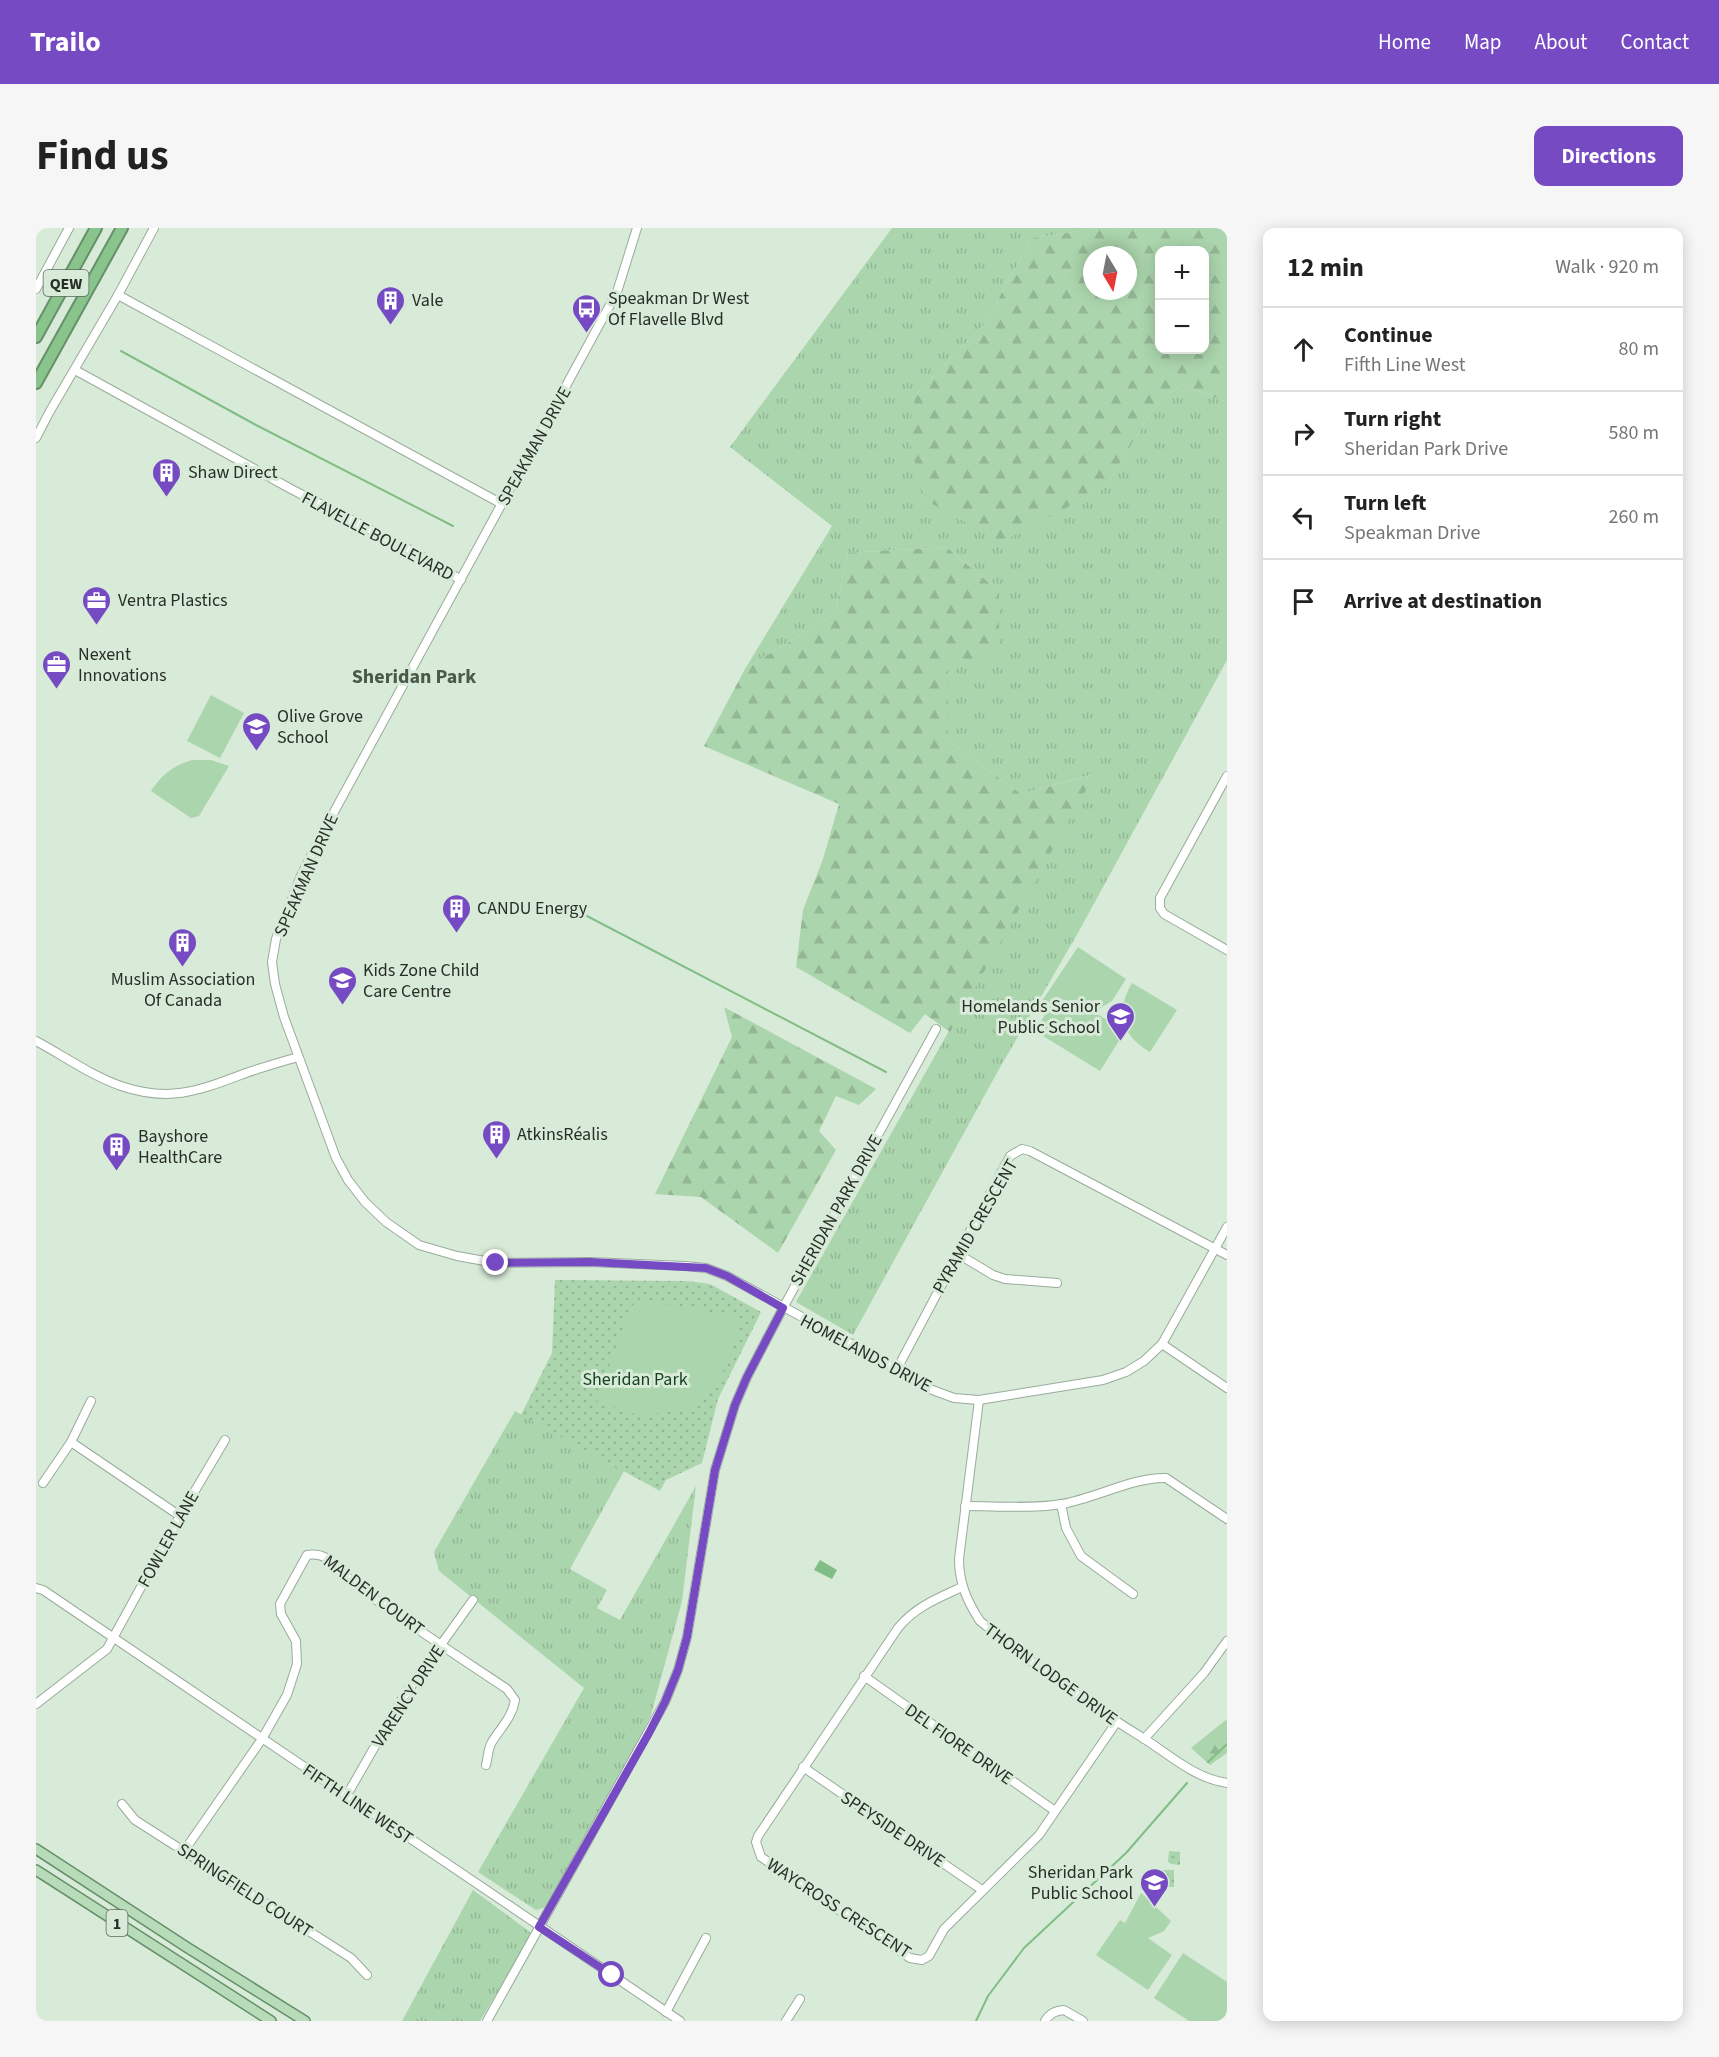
<!DOCTYPE html>
<html lang="en">
<head>
<meta charset="utf-8">
<style>
	body { margin:0; font-family:"Source Sans 3",sans-serif; background:#f6f6f6; color:#222 }
	.controls { position:absolute; right:18px; top:18px; display:grid; overflow:hidden; border-radius:12px; box-shadow:0 3px 15px #0003 }
	.controls button { width:54px; height:54px; display:grid; place-items:center; padding:0; border:0; border-bottom:2px solid #e0e0e0; background:#fff; color:#222; font:30px sans-serif }
	.compass { position:absolute; left:1047px; top:18px; width:54px; height:54px; border-radius:50%; background:#fff; box-shadow:0 3px 15px #0003; rotate:170deg }
	.stop { position:absolute; width:18px; height:18px; margin:-14px; border:4px solid #754ac2; border-radius:50%; background:#fff }
	.stop.end { background:#754ac2; border-color:#fff; box-shadow:0 2px 6px #0008 }
	.list { margin:0; padding:0; list-style:none }
	h2 { display:flex; justify-content:space-between; align-items:center; height:78px; margin:0; padding:0 24px; font-size:26px }
	h2 small { font-size:20px; font-weight:400; color:#767676 }
	.list li { display:grid; grid-template-columns:39px 1fr auto; gap:18px; align-items:center; box-sizing:border-box; height:84px; padding:0 24px; border-top:2px solid #e0e0e0 }
	.list b { display:block; font-size:22px; white-space:nowrap }
	.list p { margin:0; font-size:20px; white-space:nowrap; color:#767676 }
	.list em { font-size:20px; font-style:normal; color:#767676 }
	.icon { flex:none; width:33px; height:33px; fill:none; stroke:currentColor; stroke-width:2; stroke-linecap:round; stroke-linejoin:round }
	.map { position:relative; flex:none; width:1191px; height:1793px; overflow:hidden; border-radius:12px }
	header { display:flex; align-items:center; gap:36px; box-sizing:border-box; height:84px; padding:0 30px; background:#754ac2; color:#fff }
	header strong { font-size:28px }
	nav { display:flex; gap:33px; margin-inline-start:auto; font-size:21px }
	.intro { display:flex; align-items:center; justify-content:space-between; box-sizing:border-box; height:144px; padding:0 36px }
	h1 { margin:0; font-size:42px }
	.button { padding:15px 27px; border-radius:12px; background:#754ac2; color:#fff; font-size:21px; font-weight:700 }
	main { display:flex; gap:36px; padding:0 36px }
	aside { flex:1; background:#fff; border-radius:12px; box-shadow:0 3px 15px #0003 }
	.map>svg:first-child { display:block }
	.grass { fill:url(#grass-tufts) }
	.forest { fill:url(#forest-firs); fill-rule:evenodd }
	.park { fill:url(#park-dots) }
	.garden { fill:#abd5ad }
	.water { fill:#80be85 }
	.lines { fill:none; stroke-linecap:round; stroke-linejoin:round }
	.stream { stroke:#80be85; stroke-width:2 }
	.minor-casing { stroke:#99ab9a; stroke-width:10 }
	.major-casing { stroke:#669069; stroke-width:12 }
	.highway-casing { stroke:#669069; stroke-width:14 }
	.minor { stroke:#fff; stroke-width:8 }
	.major { stroke:#b8dcba; stroke-width:9 }
	.highway { stroke:#88c48c; stroke-width:10 }
	.route { stroke:#754ac2; stroke-width:8 }
	.labels { text-anchor:middle; stroke-width:6; stroke-linejoin:round; paint-order:stroke }
	.shield { fill:#d8ead8; stroke:#5d675d; stroke-width:1.5 }
	.shield-label { font-size:16px; font-weight:bold; fill:#282f28 }
	.poi-label { font-size:18px; fill:#282f28; stroke:#d8ead8; text-anchor:start }
	.street-label { font-size:18px; fill:#282f28; stroke:#d8ead8 }
	.park-label { font-size:18px; fill:#16431d; stroke:#d8ead8 }
	.neighbourhood-label { font-size:20px; font-weight:bold; fill:#49594a; stroke:#d8ead8 }
</style>
</head>
<body>
<header>
<strong>Trailo</strong>
<nav><a>Home</a><a>Map</a><a>About</a><a>Contact</a></nav>
</header>
<div class="intro"><h1>Find us</h1><a class="button">Directions</a></div>
<main>
<div class="map">
<svg width="1191" height="1793" viewBox="0 0 1191 1793">
	<defs>
		<pattern id="grass-tufts" width="24" height="20" patternUnits="userSpaceOnUse" patternTransform="scale(1.5)"><rect width="24" height="20" fill="#abd5ad"/><path d="M3 7l-1-3M5 7V3M7 7l1-3M15 17l-1-3M17 17v-4M19 17l1-3" fill="none" stroke="#93b795"/></pattern>
		<pattern id="forest-firs" width="22" height="20" patternUnits="userSpaceOnUse" patternTransform="scale(1.5)"><rect width="22" height="20" fill="#abd5ad"/><path d="M5 1l3.5 6h-7zM16 11l3.5 6h-7z" fill="#93b795"/></pattern>
		<pattern id="park-dots" width="8" height="8" patternUnits="userSpaceOnUse" patternTransform="scale(1.5)"><rect width="8" height="8" fill="#abd5ad"/><path d="M2 2h.1M6 6h.1" fill="none" stroke="#93b795" stroke-width="1.8" stroke-linecap="round"/></pattern>
	</defs>
	<rect width="100%" height="100%" fill="#d8ead8"/>
	<g class="grass">
		<polygon points="856,0 1054,0 1052,2 996,10 948,97 880,166 887,271 966,313 1068,260 1124,171 1146,157 1191,174 1191,432 1043,703 962,843 817,1107 760,1074 1058,546 985,566 912,513 912,431 963,417 963,363 910,319 812,325 799,386 709,441 796,298 694,219"/>
		<polygon points="479,1183 588,1243 534,1341 571,1362 561,1380 584,1392 660,1258 646,1373 615,1487 594,1531 511,1679 500,1682 442,1644 548,1460 403,1343 398,1324"/>
		<polygon points="437,1662 494,1704 494,1710 444,1793 366,1793"/>
	</g>
	<g class="forest">
		<path d="M1054 0H1191V174L1146 157 1124 171 1068 260 966 314 887 271 872 204 880 166 948 97 996 10 1052 2ZM1168 22V122H1124V22ZM1056 27H1092V63H1056Z"/>
		<polygon points="910,319 963,363 963,417 942,435 912,432 912,513 985,566 1059,546 914,804 889,786 874,805 760,739 767,682 787,631 803,576 668,518 709,441 799,386 812,325"/>
		<polygon points="688,779 840,861 823,877 800,868 783,903 800,922 742,1025 665,969 619,966 696,809"/>
		<polygon points="1191,1491 1191,1525 1174,1537 1155,1520"/>
	</g>
	<g class="park">
		<polygon points="519,1052 651,1053 674,1056 725,1084 682,1171 666,1235 630,1252 624,1263 485,1187 516,1125"/>
		<polygon points="1133,1623 1144,1624 1144,1637 1135,1636 1132,1634"/>
		<polygon points="1125,1642 1138,1642 1138,1659 1124,1659"/>
	</g>
	<g class="garden">
		<polygon points="175,467 208,485 184,530 151,513"/>
		<path d="M156 532H175L193 538 163 588 155 590 115 563C126 546 137 538 156 532Z"/>
		<polygon points="1042,719 1090,751 1076,773 1058,784 1089,803 1064,843 999,803 1015,777 1006,773"/>
		<path d="M1096 755 1141 782 1114 824C1085 807 1079 784 1096 755Z"/>
		<path d="M604 1071 706 1090C698 1116 685 1164 659 1177 650 1181 641 1183 632 1184 621 1186 610 1187 600 1186 587 1183 573 1177 560 1173L596 1078Z"/>
		<polygon points="1105,1665 1135,1693 1128,1703 1112,1710 1136,1727 1112,1762 1060,1727 1084,1692 1089,1695"/>
		<polygon points="1147,1725 1191,1754 1191,1793 1153,1793 1118,1770"/>
	</g>
	<polygon class="water" points="784,1332 801,1342 796,1351 778,1342"/>
	<g class="lines">
		<g class="stream">
			<polyline points="85,123 220,197 417,298"/>
			<polyline points="528,676 850,844"/>
			<polyline points="1172,1534 1191,1516"/>
			<polyline points="940,1793 952,1768 988,1720 1090,1625 1151,1555"/>
		</g>
		<defs>
			<g id="minor">
				<polyline points="601,0 581,64 286,606 264,650 240,711 236,734 239,756 248,789 300,930 312,952 329,974 350,994 383,1017 421,1028 460,1035 554,1034 649,1038 670,1040 691,1048 861,1141 891,1160 918,1170 943,1172 1067,1152 1090,1144 1108,1133 1126,1116 1191,999"/>
				<polyline points="0,61 33,0"/>
				<polyline points="82,67 466,276"/>
				<polyline points="39,142 255,261 384,327 425,352"/>
				<polyline points="0,210 14,183 82,67 118,0"/>
				<polyline points="1191,548 1124,670 1124,680 1128,686 1191,722"/>
				<path d="M0 813C28 828 56 848 85 858 135 875 164 862 210 845 227 839 245 834 262 829"/>
				<polyline points="922,1026 957,1047 969,1051 1021,1055"/>
				<polyline points="1126,1116 1191,1160"/>
				<polyline points="861,1141 974,928 986,921 994,923 1191,1027"/>
				<path d="M943 1172 923 1331C923 1355 931 1373 944 1393 996 1435 1050 1475 1107 1510 1134 1527 1158 1550 1191 1555"/>
				<polyline points="35,1214 144,1288"/>
				<polyline points="7,1255 35,1214 55,1173"/>
				<polyline points="1025,1276 1030,1300 1045,1328 1097,1366"/>
				<path d="M929 1278C961 1278 995 1281 1026 1276 1060 1270 1098 1249 1130 1250L1191 1291"/>
				<path d="M926 1359C902 1370 879 1379 862 1400L722 1608 720 1614 725 1629 874 1730 886 1732 893 1728 908 1701 1003 1607 1080 1495"/>
				<polyline points="0,1360 7,1362 644,1793"/>
				<polyline points="828,1448 1019,1583"/>
				<polyline points="0,1476 71,1421 144,1288 189,1212"/>
				<polyline points="1108,1511 1168,1445 1191,1413"/>
				<polyline points="767,1539 946,1662"/>
				<polyline points="311,1567 366,1471 437,1372"/>
				<polyline points="86,1576 99,1592 315,1730 331,1747"/>
				<path d="M148 1623 226 1511 251 1467 261 1436 260 1413 245 1386 244 1376 271 1327C294 1323 302 1343 319 1356 367 1393 420 1427 471 1461L479 1472C476 1490 465 1499 456 1514 452 1520 452 1529 450 1537"/>
				<polyline points="630,1784 670,1710"/>
				<polyline points="451,1793 629,1474 642,1442 651,1409 679,1242 699,1177 711,1149 747,1080 900,801"/>
				<polyline points="750,1793 764,1771"/>
				<path d="M1009 1793C1014 1785 1019 1783 1028 1782L1047 1793"/>
			</g>
			<g id="major">
				<polyline points="0,1621 152,1720 269,1793"/>
				<polyline points="0,1642 235,1793"/>
			</g>
			<g id="highway">
				<polyline points="0,109 60,0"/>
				<polyline points="0,155 86,0"/>
			</g>
		</defs>
		<use href="#minor" class="minor-casing"/>
		<use href="#major" class="major-casing"/>
		<use href="#highway" class="highway-casing"/>
		<use href="#minor" class="minor"/>
		<use href="#major" class="major"/>
		<use href="#highway" class="highway"/>
	</g>
	<g class="lines">
		<polyline class="route" points="460,1035 554,1034 670,1040 691,1048 747,1080 711,1149 699,1177 679,1242 651,1409 642,1442 629,1474 613,1505 503,1699 576,1747"/>
	</g>
	<defs>
		<symbol id="building-pin" viewBox="-11 -11 22 30"><path d="M0 17L-7.5 6A9.5 9.5 0 1 1 7.5 6Z" fill="#754ac2" stroke="#d8ead8"/><path d="M-4-6H4V6H1V3H-1V6H-4ZM-2.5-4.3h1.7v1.8h-1.7ZM.8-4.3h1.7v1.8H.8ZM-2.5-1h1.7V.8h-1.7ZM.8-1h1.7V.8H.8Z" fill="#fff"/></symbol>
		<symbol id="bus-pin" viewBox="-11 -11 22 30"><path d="M0 17L-7.5 6A9.5 9.5 0 1 1 7.5 6Z" fill="#754ac2" stroke="#d8ead8"/><path d="M-5-6H5V4H4V6H2V4H-2V6H-4V4H-5ZM-3.5-4V0h7V-4ZM-3.5 1.2v1.5H-2V1.2ZM2 1.2v1.5H3.5V1.2Z" fill="#fff"/></symbol>
		<symbol id="office-pin" viewBox="-11 -11 22 30"><path d="M0 17L-7.5 6A9.5 9.5 0 1 1 7.5 6Z" fill="#754ac2" stroke="#d8ead8"/><path d="M-6-3h4V-5.5h4V-3h4V5H-6ZM-1-4.5V-3h2v-1.5ZM-6 0V1H6V0Z" fill="#fff"/></symbol>
		<symbol id="school-pin" viewBox="-11 -11 22 30"><path d="M0 17L-7.5 6A9.5 9.5 0 1 1 7.5 6Z" fill="#754ac2" stroke="#d8ead8"/><path d="M0-5L7-2L0 1L-7-2ZM-4 1L0 2.5L4 1V4Q0 6-4 4Z" fill="#fff"/></symbol>
	</defs>
	<g fill-rule="evenodd">
		<use href="#building-pin" x="338" y="56" width="33" height="45"/>
		<use href="#bus-pin" x="534" y="64" width="33" height="45"/>
		<use href="#building-pin" x="114" y="228" width="33" height="45"/>
		<use href="#office-pin" x="44" y="356" width="33" height="45"/>
		<use href="#office-pin" x="4" y="420" width="33" height="45"/>
		<use href="#school-pin" x="204" y="482" width="33" height="45"/>
		<use href="#building-pin" x="404" y="664" width="33" height="45"/>
		<use href="#building-pin" x="130" y="698" width="33" height="45"/>
		<use href="#school-pin" x="290" y="736" width="33" height="45"/>
		<use href="#school-pin" x="1068" y="772" width="33" height="45"/>
		<use href="#building-pin" x="444" y="890" width="33" height="45"/>
		<use href="#building-pin" x="64" y="902" width="33" height="45"/>
		<use href="#school-pin" x="1102" y="1638" width="33" height="45"/>
	</g>
	<g class="labels">
		<g class="shield">
			<rect x="7.5" y="42" width="45" height="26" rx="4.5"/>
			<rect x="70.5" y="1682" width="21" height="26" rx="4.5"/>
		</g>
		<g class="shield-label">
			<text x="30" y="61">QEW</text>
			<text x="81" y="1701">1</text>
		</g>
		<g class="poi-label">
			<text x="572" y="76">Speakman Dr West<tspan x="572" dy="21">Of Flavelle Blvd</tspan></text>
			<text x="376" y="78">Vale</text>
			<text x="152" y="250">Shaw Direct</text>
			<text x="82" y="378">Ventra Plastics</text>
			<text x="42" y="432">Nexent<tspan x="42" dy="21">Innovations</tspan></text>
			<text x="241" y="494">Olive Grove<tspan x="241" dy="21">School</tspan></text>
			<text x="441" y="686">CANDU Energy</text>
			<text x="327" y="748">Kids Zone Child<tspan x="327" dy="21">Care Centre</tspan></text>
			<text x="147" y="757" text-anchor="middle">Muslim Association<tspan x="147" dy="21">Of Canada</tspan></text>
			<text x="1064" y="784" text-anchor="end">Homelands Senior<tspan x="1064" dy="21">Public School</tspan></text>
			<text x="481" y="912">AtkinsRéalis</text>
			<text x="102" y="914">Bayshore<tspan x="102" dy="21">HealthCare</tspan></text>
			<text x="1097" y="1650" text-anchor="end">Sheridan Park<tspan x="1097" dy="21">Public School</tspan></text>
		</g>
		<g class="street-label">
			<text transform="translate(498 218) rotate(-61)" y="6">SPEAKMAN DRIVE</text>
			<text transform="translate(342 308) rotate(28)" y="6">FLAVELLE BOULEVARD</text>
			<text transform="translate(270 647) rotate(-66)" y="6">SPEAKMAN DRIVE</text>
			<text transform="translate(800 982) rotate(-61)" y="6">SHERIDAN PARK DRIVE</text>
			<text transform="translate(939 998) rotate(-60)" y="6">PYRAMID CRESCENT</text>
			<text transform="translate(830 1125) rotate(28)" y="6">HOMELANDS DRIVE</text>
			<text transform="translate(132 1311) rotate(-61)" y="6">FOWLER LANE</text>
			<text transform="translate(338 1367) rotate(37)" y="6">MALDEN COURT</text>
			<text transform="translate(1015 1446) rotate(36)" y="6">THORN LODGE DRIVE</text>
			<text transform="translate(372 1468) rotate(-57)" y="6">VARENCY DRIVE</text>
			<text transform="translate(923 1516) rotate(35)" y="6">DEL FIORE DRIVE</text>
			<text transform="translate(322 1576) rotate(34)" y="6">FIFTH LINE WEST</text>
			<text transform="translate(857 1601) rotate(34)" y="6">SPEYSIDE DRIVE</text>
			<text transform="translate(209 1662) rotate(33)" y="6">SPRINGFIELD COURT</text>
			<text transform="translate(803 1680) rotate(33)" y="6">WAYCROSS CRESCENT</text>
		</g>
		<g class="park-label">
			<text x="599" y="1157">Sheridan Park</text>
		</g>
		<g class="neighbourhood-label">
			<text x="378" y="455">Sheridan Park</text>
		</g>
	</g>
</svg>
<div class="controls">
<button>+</button>
<button>−</button>
</div>
<svg class="compass" viewBox="-18 -18 36 36"><path d="M0-13l5 13h-10z" fill="#e53935"/><path d="M0 13l5-13h-10z" fill="#767676"/></svg>
<div class="stop" style="left:576px;top:1747px"></div>
<div class="stop end" style="left:460px;top:1035px"></div>
</div>
<aside>
<h2>12 min<small>Walk · 920 m</small></h2>
<ul class="list">
<li><svg class="icon" aria-label="ahead" viewBox="0 0 24 24"><path d="M12 20V5M6 11l6-6 6 6"/></svg><div><b>Continue</b><p>Fifth Line West</p></div><em>80 m</em></li>
<li><svg class="icon" aria-label="right" viewBox="0 0 24 24"><path d="M7 20v-9h11M14 6l5 5-5 5"/></svg><div><b>Turn right</b><p>Sheridan Park Drive</p></div><em>580 m</em></li>
<li><svg class="icon" aria-label="left" viewBox="0 0 24 24"><path d="M17 20v-9H6M10 6l-5 5 5 5"/></svg><div><b>Turn left</b><p>Speakman Drive</p></div><em>260 m</em></li>
<li><svg class="icon" aria-label="arrive" viewBox="0 0 24 24"><path d="M6 21V4h12l-3 4 3 4H6"/></svg><div><b>Arrive at destination</b></div></li>
</ul>
</aside>
</main>
</body>
</html>
